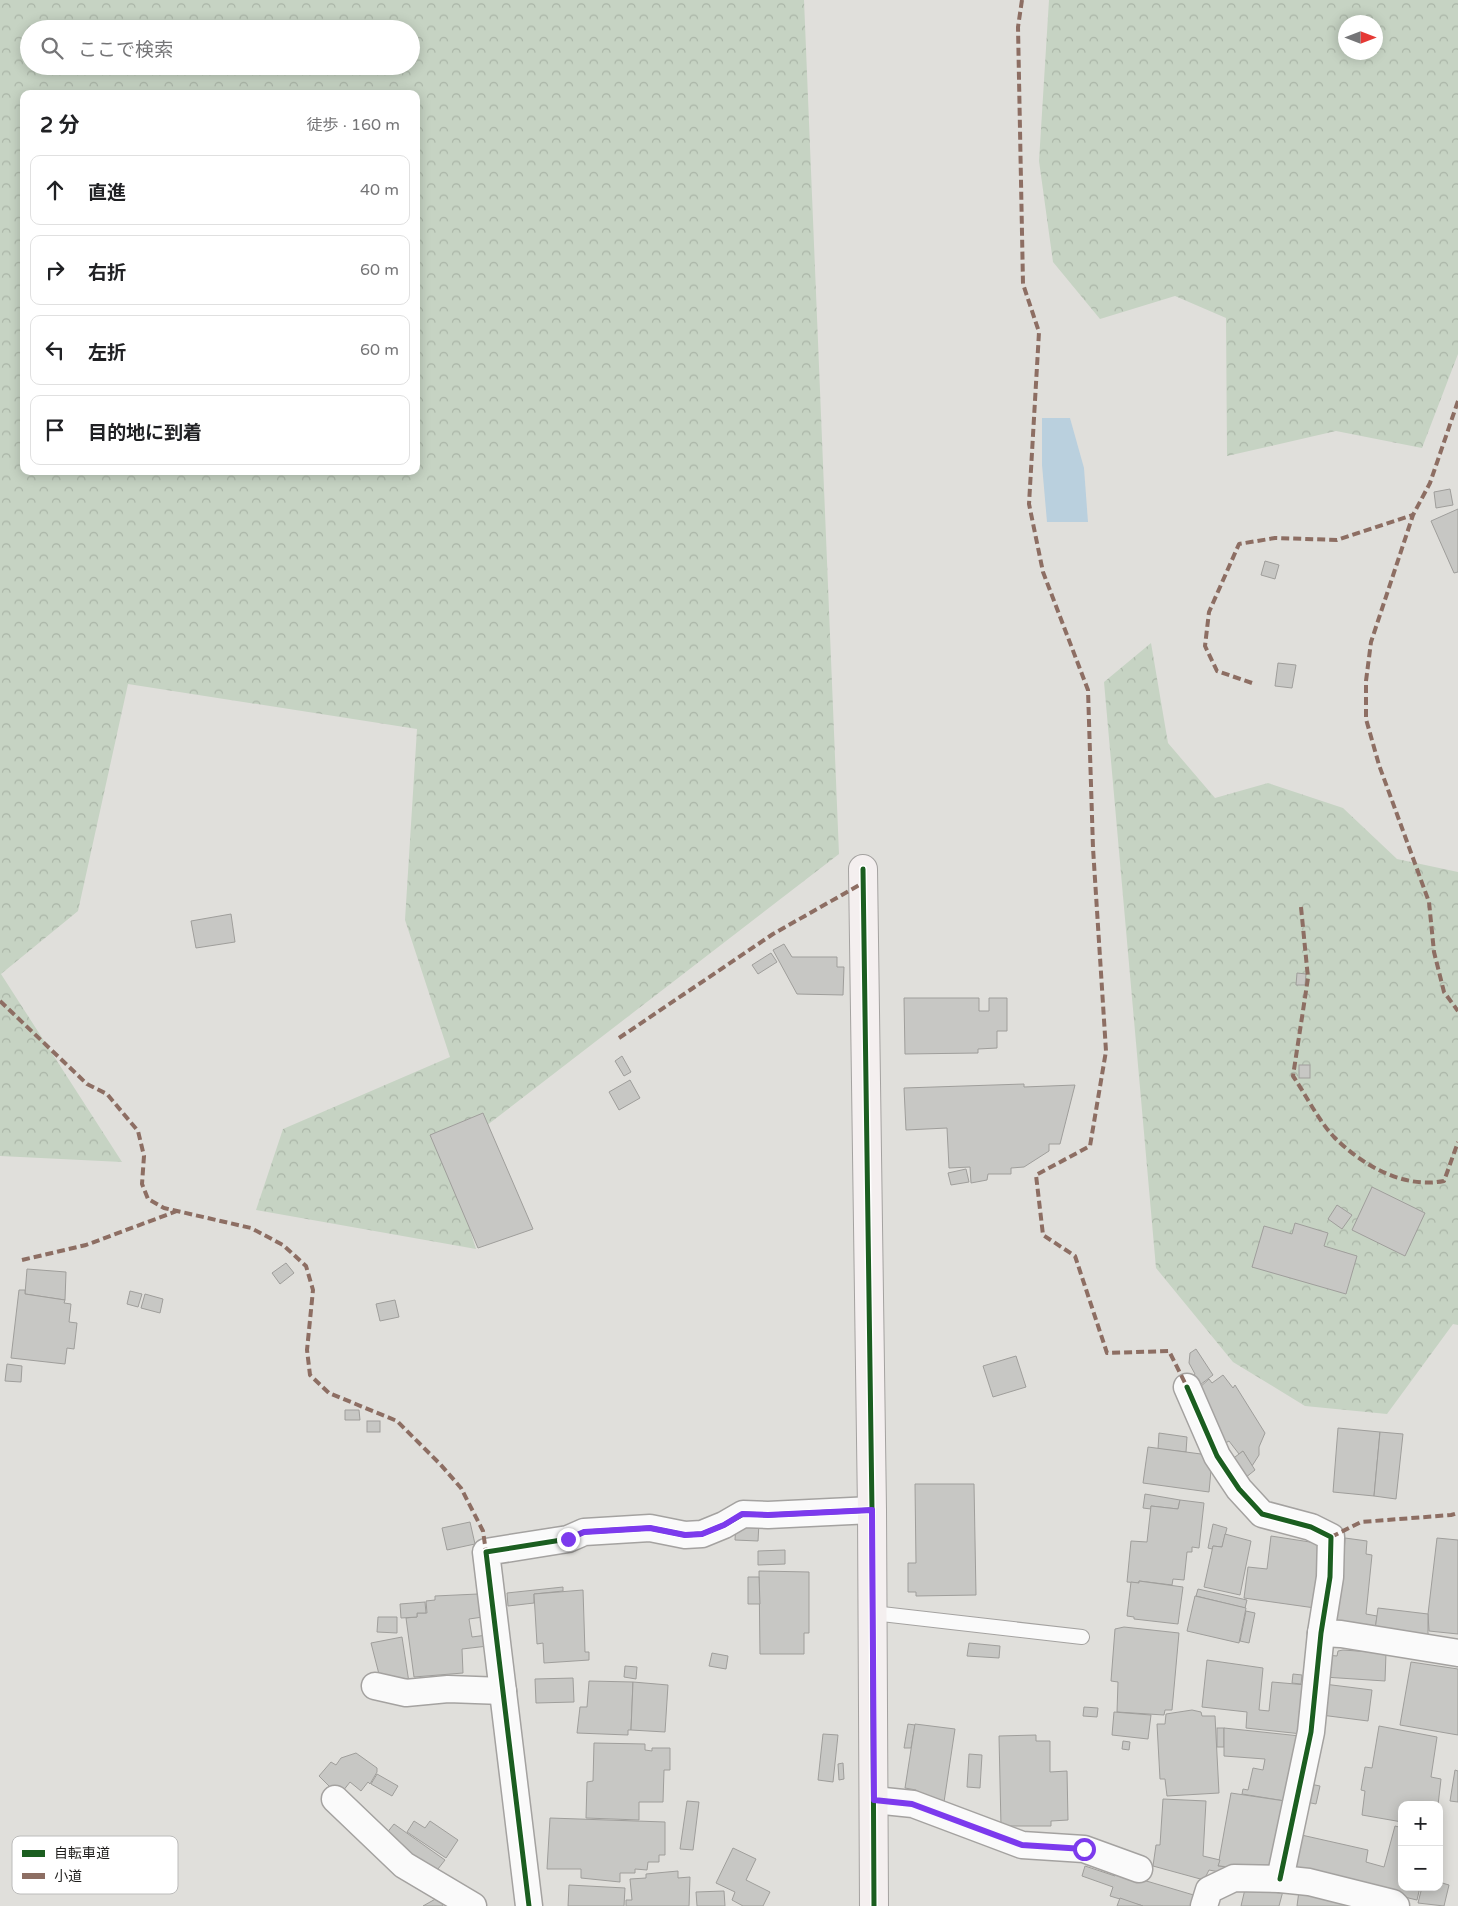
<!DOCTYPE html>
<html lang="ja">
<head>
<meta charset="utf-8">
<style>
	body { margin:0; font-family:"Varela Round","Noto Sans JP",sans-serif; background:#f2f2f2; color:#202124 }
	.controls { position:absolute; right:15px; bottom:15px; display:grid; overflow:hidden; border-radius:10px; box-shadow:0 2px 12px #0003 }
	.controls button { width:45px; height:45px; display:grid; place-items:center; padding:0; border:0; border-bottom:1px solid #e0e0e0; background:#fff; color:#202124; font:25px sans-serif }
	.compass { position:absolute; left:1338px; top:15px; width:45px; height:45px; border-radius:50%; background:#fff; box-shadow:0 2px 12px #0003; rotate:90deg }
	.stop { position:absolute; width:15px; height:15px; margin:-11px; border:4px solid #7c3aed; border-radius:50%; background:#fff }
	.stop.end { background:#7c3aed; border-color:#fff; box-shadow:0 1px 5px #0008 }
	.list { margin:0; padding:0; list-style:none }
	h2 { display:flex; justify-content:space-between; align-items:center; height:65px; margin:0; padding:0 20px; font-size:21px }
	h2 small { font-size:16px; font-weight:400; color:#757577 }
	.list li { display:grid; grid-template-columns:32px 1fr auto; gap:15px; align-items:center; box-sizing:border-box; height:70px; margin:0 10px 10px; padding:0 10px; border:1px solid #e0e0e0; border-radius:10px }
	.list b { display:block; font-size:19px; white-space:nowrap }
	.list em { font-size:16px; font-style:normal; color:#757577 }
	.icon { flex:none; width:28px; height:28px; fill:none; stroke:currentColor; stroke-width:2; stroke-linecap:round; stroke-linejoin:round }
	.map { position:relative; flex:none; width:1458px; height:1906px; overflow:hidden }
	.search { position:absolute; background:#fff; box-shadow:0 2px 12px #0003; left:20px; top:20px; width:400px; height:55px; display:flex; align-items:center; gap:12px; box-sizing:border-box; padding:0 18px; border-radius:28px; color:#757577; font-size:19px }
	.panel { position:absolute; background:#fff; box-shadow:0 2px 12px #0003; left:20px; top:90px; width:400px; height:385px; border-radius:10px }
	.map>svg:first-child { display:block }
	.forest { fill:url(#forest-crowns); fill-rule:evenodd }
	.water { fill:#bad0de }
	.building { fill:#c7c7c4; stroke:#9f9e9b }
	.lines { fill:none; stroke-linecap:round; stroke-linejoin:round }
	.lane-casing { stroke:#a4a2a0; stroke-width:16 }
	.street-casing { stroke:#a4a2a0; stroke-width:29 }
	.secondary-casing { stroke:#a4a2a0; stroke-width:30 }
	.lane { stroke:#fafafa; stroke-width:14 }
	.street { stroke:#fafafa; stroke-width:26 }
	.secondary { stroke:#f4efef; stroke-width:28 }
	.quiet { stroke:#8d6e63; stroke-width:4; stroke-dasharray:8 4; stroke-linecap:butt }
	.cycleway-casing { stroke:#fff; stroke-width:8 }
	.cycleway { stroke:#1b5e20; stroke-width:5 }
	.route { stroke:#7c3aed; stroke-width:6 }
	.key { fill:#fff; stroke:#bcbcbb; stroke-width:1 }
	.key-label { font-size:14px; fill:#1f1e1c }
</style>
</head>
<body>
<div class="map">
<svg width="1458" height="1906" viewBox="0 0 1458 1906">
	<defs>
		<pattern id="forest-crowns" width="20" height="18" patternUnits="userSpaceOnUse" patternTransform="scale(1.25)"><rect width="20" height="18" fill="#c6d3c3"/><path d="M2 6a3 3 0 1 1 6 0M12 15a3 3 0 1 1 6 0" fill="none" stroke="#aab5a7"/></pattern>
	</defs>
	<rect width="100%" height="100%" fill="#e0dfdb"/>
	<g class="forest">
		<path d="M0 0H804L839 854 447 1156 476 1249 256 1210 283 1129 450 1057 405 920 417 729 128 684 78 911 1 974 122 1162 0 1156ZM29 29H411V66H29ZM24 94H416V471H24Z"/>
		<path d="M1049 0H1458V354L1422 448 1336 431 1227 456 1226 318 1175 296 1100 319 1053 262 1039 161ZM1346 22H1376V52H1346Z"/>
		<polygon points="1151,643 1168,743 1215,798 1268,783 1343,808 1397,859 1458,872 1458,1325 1453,1324 1387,1414 1305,1406 1233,1362 1156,1268 1104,682"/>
	</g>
	<polygon class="water" points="1042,418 1070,418 1084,468 1088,522 1047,522 1042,465"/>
	<g class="building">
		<polygon points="1450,489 1453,505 1436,508 1434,492"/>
		<polygon points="1458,509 1458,572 1454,573 1431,521"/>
		<polygon points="1265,561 1279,565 1275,579 1261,575"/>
		<polygon points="1278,663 1296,665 1292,688 1275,686"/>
		<polygon points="231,914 235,942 196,948 191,921"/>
		<polygon points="784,944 792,957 837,957 837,967 844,967 843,995 797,994 773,950"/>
		<polygon points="771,953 777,962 758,974 752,965"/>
		<polygon points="1297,973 1306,974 1305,985 1296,985"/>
		<polygon points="904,998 979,998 979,1011 989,1011 989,998 1007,998 1007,1031 997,1031 997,1048 978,1049 978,1053 905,1054"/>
		<polygon points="622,1056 631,1072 624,1076 615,1061"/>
		<rect x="1299" y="1065" width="11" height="13"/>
		<polygon points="630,1080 640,1098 619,1110 609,1092"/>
		<polygon points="1024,1084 1024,1087 1075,1085 1060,1144 1049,1144 1049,1151 1024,1167 1011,1168 1011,1174 988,1174 987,1180 971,1183 970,1167 949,1168 947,1128 906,1130 904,1088"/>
		<polygon points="483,1113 533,1229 478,1248 430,1135"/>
		<polygon points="966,1169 969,1182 951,1185 948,1173"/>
		<polygon points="1372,1187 1425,1213 1405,1256 1352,1230"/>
		<polygon points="1337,1205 1352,1215 1342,1229 1328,1219"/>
		<polygon points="1295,1223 1328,1233 1324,1246 1357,1256 1346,1294 1252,1267 1264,1226 1292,1234"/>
		<polygon points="286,1263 294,1273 280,1284 272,1273"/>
		<polygon points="27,1269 66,1272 65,1300 25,1294"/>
		<polygon points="19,1290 25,1290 25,1294 65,1300 64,1303 71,1304 69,1322 77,1323 74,1349 67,1348 65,1364 11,1358"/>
		<polygon points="130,1291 142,1294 138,1307 127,1304"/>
		<polygon points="145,1294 163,1299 160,1313 141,1308"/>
		<polygon points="395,1300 399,1317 380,1321 376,1304"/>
		<polygon points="1196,1349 1213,1375 1196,1388 1191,1379 1195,1374 1189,1363 1190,1353"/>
		<polygon points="1016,1356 1026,1387 993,1397 983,1366"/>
		<polygon points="7,1364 22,1366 21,1382 5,1381"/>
		<polygon points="1223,1375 1233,1388 1235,1385 1265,1433 1259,1447 1259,1455 1252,1466 1243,1451 1239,1454 1229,1441 1222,1445 1199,1388 1209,1379 1212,1383"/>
		<polygon points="345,1410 359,1410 360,1420 345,1420"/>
		<rect x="367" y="1421" width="13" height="11"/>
		<polygon points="1338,1428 1380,1432 1374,1496 1333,1492"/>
		<polygon points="1380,1432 1403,1434 1396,1499 1374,1496"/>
		<polygon points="1159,1433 1187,1437 1186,1452 1158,1449"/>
		<polygon points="1148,1447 1201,1454 1211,1470 1209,1492 1143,1483"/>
		<polygon points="1243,1451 1255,1470 1240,1482 1227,1463"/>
		<polygon points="915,1484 974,1484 976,1595 916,1596 916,1592 908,1592 908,1563 916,1563"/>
		<polygon points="1145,1494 1180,1500 1178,1509 1151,1506 1151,1509 1143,1508"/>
		<polygon points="1180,1500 1204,1503 1199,1548 1192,1547 1192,1552 1187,1552 1184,1580 1173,1579 1172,1585 1139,1581 1139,1583 1127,1582 1131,1541 1147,1542 1151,1506 1178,1509"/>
		<polygon points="470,1522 475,1544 447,1550 442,1528"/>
		<polygon points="736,1522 759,1523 758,1541 735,1540"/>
		<polygon points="1213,1524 1227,1528 1222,1547 1213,1546 1212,1549 1208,1548"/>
		<polygon points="1225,1534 1251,1541 1240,1595 1204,1587 1213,1546 1222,1547"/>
		<polygon points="1271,1536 1323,1544 1315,1608 1244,1598 1248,1567 1267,1569"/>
		<polygon points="1345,1538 1367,1541 1366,1554 1372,1555 1366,1614 1377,1616 1375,1630 1333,1623 1341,1554 1344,1554"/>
		<polygon points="1437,1538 1458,1540 1458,1634 1429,1631 1428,1614"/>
		<polygon points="785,1550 785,1564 758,1565 758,1551"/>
		<polygon points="759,1571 809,1572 809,1633 804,1633 804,1654 760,1654"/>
		<polygon points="748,1577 759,1577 760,1604 748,1604"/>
		<polygon points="1139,1581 1183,1587 1178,1624 1134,1619 1134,1617 1127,1616 1131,1582 1139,1583"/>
		<polygon points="563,1587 563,1591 534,1594 534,1603 508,1606 507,1593"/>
		<polygon points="1198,1589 1247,1600 1245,1608 1196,1596"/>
		<polygon points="583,1590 585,1652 589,1652 589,1660 544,1663 543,1643 537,1644 534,1594"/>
		<polygon points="478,1594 483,1617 469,1619 472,1637 487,1635 488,1646 462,1649 463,1673 414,1677 406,1618 417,1617 417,1613 427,1613 426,1601 435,1600 435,1596"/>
		<polygon points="1195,1596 1246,1608 1239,1643 1187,1631"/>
		<polygon points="425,1602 426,1613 417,1613 417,1617 401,1618 400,1604"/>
		<polygon points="1378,1608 1428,1614 1428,1638 1375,1630"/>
		<polygon points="1246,1611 1255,1613 1249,1643 1240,1641"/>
		<polygon points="378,1617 397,1617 397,1633 377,1632"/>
		<polygon points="1124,1627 1179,1633 1172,1710 1165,1710 1164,1715 1117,1712 1118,1682 1111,1681 1115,1629"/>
		<polygon points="402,1637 410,1689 381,1682 371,1643"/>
		<polygon points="969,1643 1000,1646 999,1658 967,1656"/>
		<polygon points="1343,1650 1386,1653 1385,1681 1324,1677 1326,1655 1337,1656 1338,1651"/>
		<polygon points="712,1653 728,1656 726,1669 709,1666"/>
		<polygon points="1207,1660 1263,1668 1259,1710 1269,1711 1272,1682 1307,1685 1302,1734 1246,1728 1247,1712 1202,1707"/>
		<polygon points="1411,1662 1458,1669 1458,1735 1400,1725"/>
		<polygon points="625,1666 637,1667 636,1679 624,1677"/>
		<polygon points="1293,1674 1302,1675 1301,1684 1292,1683"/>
		<polygon points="573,1678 574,1702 536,1703 535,1679"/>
		<polygon points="589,1681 633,1682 631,1730 628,1730 628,1735 577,1733 580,1707 587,1707"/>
		<polygon points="633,1682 668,1685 665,1732 631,1730"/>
		<polygon points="1324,1684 1372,1690 1368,1721 1321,1715"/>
		<polygon points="1084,1707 1098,1708 1097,1717 1083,1716"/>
		<polygon points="1192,1710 1201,1712 1202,1716 1215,1716 1219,1793 1167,1796 1165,1779 1160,1779 1157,1724 1165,1724 1166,1714"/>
		<polygon points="1114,1712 1151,1715 1148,1739 1112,1735"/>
		<polygon points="908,1724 915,1725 911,1748 904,1748"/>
		<polygon points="915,1724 955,1729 944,1802 915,1798 916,1790 905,1788"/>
		<polygon points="1379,1726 1437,1737 1431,1777 1441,1779 1438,1805 1402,1805 1402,1822 1362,1815 1365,1791 1361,1790 1365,1767 1372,1768"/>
		<rect x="1217" y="1728" width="7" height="19"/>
		<polygon points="1224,1728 1300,1736 1285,1801 1242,1794 1243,1789 1248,1790 1253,1768 1263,1770 1265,1759 1224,1756"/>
		<polygon points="823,1734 838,1735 833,1782 818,1780"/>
		<polygon points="1036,1735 1036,1741 1050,1741 1050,1772 1067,1771 1068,1820 1051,1821 1051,1826 1001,1826 999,1736"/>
		<polygon points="1123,1741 1130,1742 1129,1750 1122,1749"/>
		<polygon points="594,1743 645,1744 645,1750 652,1751 652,1748 670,1748 670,1770 664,1770 663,1802 639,1802 639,1820 586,1818 587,1782 593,1781"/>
		<polygon points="356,1753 377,1768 377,1772 370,1784 368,1782 361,1791 350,1782 339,1796 319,1776 331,1762 336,1765 341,1758"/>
		<polygon points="969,1754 982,1755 980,1788 967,1787"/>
		<polygon points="843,1763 844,1779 839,1780 838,1764"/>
		<polygon points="1455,1770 1458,1771 1458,1802 1450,1801"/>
		<polygon points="377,1774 398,1786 392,1796 371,1784"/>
		<polygon points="1310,1784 1320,1786 1316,1804 1306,1802"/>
		<polygon points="1231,1793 1285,1801 1272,1866 1267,1870 1218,1866"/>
		<polygon points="1163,1799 1206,1801 1203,1856 1220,1860 1218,1866 1227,1867 1225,1873 1209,1870 1204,1880 1153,1866 1156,1845 1160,1845"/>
		<polygon points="687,1801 699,1802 693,1850 680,1849"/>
		<polygon points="550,1818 665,1822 665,1855 659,1855 659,1862 648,1862 647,1870 635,1869 635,1873 620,1873 620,1882 581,1878 581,1869 547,1869"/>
		<polygon points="414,1821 425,1828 430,1821 458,1840 446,1858 407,1832"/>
		<polygon points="394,1824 445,1860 434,1874 382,1839"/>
		<polygon points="1400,1824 1402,1887 1420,1887 1417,1900 1290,1870 1297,1834 1368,1850 1366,1862 1384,1867 1395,1826 1399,1827"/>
		<polygon points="733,1848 756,1859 746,1880 770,1892 763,1906 743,1906 732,1900 735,1892 716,1883"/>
		<polygon points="1085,1866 1115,1876 1116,1872 1197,1896 1194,1906 1143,1906 1110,1896 1113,1887 1082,1876"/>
		<polygon points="678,1871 678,1878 690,1877 689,1906 626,1906 626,1900 632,1900 630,1879 646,1878 646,1874"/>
		<polygon points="1439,1882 1449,1885 1444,1906 1418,1903 1422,1887 1439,1887"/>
		<polygon points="569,1885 625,1888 624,1906 568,1906"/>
		<polygon points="1246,1885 1283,1891 1279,1906 1241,1906"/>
		<polygon points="724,1891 725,1906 697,1906 696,1892"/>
		<polygon points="1299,1891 1346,1900 1345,1906 1297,1906"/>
		<polygon points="439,1897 443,1906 423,1906"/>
		<polygon points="1120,1898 1143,1906 1117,1906"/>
	</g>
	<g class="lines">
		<defs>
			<polyline id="lane" points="873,1613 1082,1637"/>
			<g id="street">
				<polyline points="1187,1387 1217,1456 1239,1489 1262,1514 1311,1527 1331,1537 1330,1577 1321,1633 1311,1732 1280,1879"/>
				<polyline points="1321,1633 1341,1634 1458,1653"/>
				<polyline points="375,1686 406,1693 448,1689 503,1691"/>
				<polyline points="335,1799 404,1865 473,1906"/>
				<polyline points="874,1800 913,1804 1022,1845 1084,1849 1139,1869"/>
				<polyline points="529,1906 486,1552 568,1539 584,1532 650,1528 685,1535 702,1534 724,1525 743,1514 768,1515 872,1510"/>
				<polyline points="1204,1906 1209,1890 1234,1878 1280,1879 1309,1882 1393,1903 1396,1906"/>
			</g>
			<polyline id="secondary" points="863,869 872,1510 874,1906"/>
		</defs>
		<use href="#lane" class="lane-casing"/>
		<use href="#street" class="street-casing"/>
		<use href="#secondary" class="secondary-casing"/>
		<use href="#lane" class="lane"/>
		<use href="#street" class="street"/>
		<use href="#secondary" class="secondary"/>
		<g class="quiet">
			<polyline points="1022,0 1018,27 1023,284 1039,332 1029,504 1043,572 1088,690 1093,848 1106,1051 1090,1146 1036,1175 1043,1235 1075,1256 1107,1353 1169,1351 1187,1387"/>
			<polyline points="1458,401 1430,483 1413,515 1371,642 1366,681 1366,719 1379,765 1429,902 1434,952 1444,992 1458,1011"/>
			<polyline points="1252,683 1217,671 1205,646 1209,612 1239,544 1275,538 1337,540 1413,515"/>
			<path d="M1301 907 1308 978 1293 1076C1306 1095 1318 1120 1334 1137 1362 1165 1403 1189 1444 1181L1458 1142"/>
			<polyline points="0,1001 87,1084 107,1094 138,1131 144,1156 142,1184 148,1199 164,1208 251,1228 283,1245 306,1266 313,1290 307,1350 310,1375 329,1393 397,1421 440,1464 461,1488 483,1531 486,1552"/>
			<polyline points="619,1038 773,934 863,883"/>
			<polyline points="22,1260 86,1245 177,1211"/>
			<polyline points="1331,1537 1361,1522 1451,1515 1458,1513"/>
		</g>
		<defs>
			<g id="cycleway">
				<polyline points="863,869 872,1510 874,1906"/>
				<polyline points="1187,1387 1217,1456 1239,1489 1262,1514 1311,1527 1331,1537 1330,1577 1321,1633 1311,1732 1280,1879"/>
				<polyline points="529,1906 486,1552 568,1539 584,1532 650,1528 685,1535 702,1534 724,1525 743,1514 768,1515 872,1510"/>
			</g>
		</defs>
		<use href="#cycleway" class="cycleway-casing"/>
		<use href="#cycleway" class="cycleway"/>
	</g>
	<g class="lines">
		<polyline class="route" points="568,1539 584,1532 650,1528 685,1535 702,1534 724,1525 742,1514 768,1515 872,1510 874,1800 912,1804 1022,1845 1084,1849"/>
	</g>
	<rect x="12" y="1836" width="166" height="58" rx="8" class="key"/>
	<rect x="22" y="1850" width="23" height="7" fill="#1b5e20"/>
	<rect x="22" y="1873" width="23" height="6" fill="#8d6e63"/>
	<g class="key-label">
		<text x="54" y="1858">自転車道</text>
		<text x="54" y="1881">小道</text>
	</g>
</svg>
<div class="controls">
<button>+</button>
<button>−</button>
</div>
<svg class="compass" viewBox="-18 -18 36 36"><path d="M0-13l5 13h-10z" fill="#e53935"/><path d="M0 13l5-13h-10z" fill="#757577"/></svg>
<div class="stop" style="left:1084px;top:1849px"></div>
<div class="stop end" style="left:568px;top:1539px"></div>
<div class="search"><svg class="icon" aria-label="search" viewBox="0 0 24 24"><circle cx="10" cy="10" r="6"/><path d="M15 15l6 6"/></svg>ここで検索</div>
<section class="panel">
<h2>2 分<small>徒歩 · 160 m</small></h2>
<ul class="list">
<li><svg class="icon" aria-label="ahead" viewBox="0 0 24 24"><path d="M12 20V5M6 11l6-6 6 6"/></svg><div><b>直進</b></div><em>40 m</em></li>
<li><svg class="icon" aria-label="right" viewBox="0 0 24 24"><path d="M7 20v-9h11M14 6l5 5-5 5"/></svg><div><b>右折</b></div><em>60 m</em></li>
<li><svg class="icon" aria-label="left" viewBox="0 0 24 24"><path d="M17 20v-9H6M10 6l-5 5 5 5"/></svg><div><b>左折</b></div><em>60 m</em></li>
<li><svg class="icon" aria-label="arrive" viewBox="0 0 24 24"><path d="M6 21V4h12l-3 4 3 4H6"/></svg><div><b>目的地に到着</b></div></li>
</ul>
</section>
</div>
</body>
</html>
